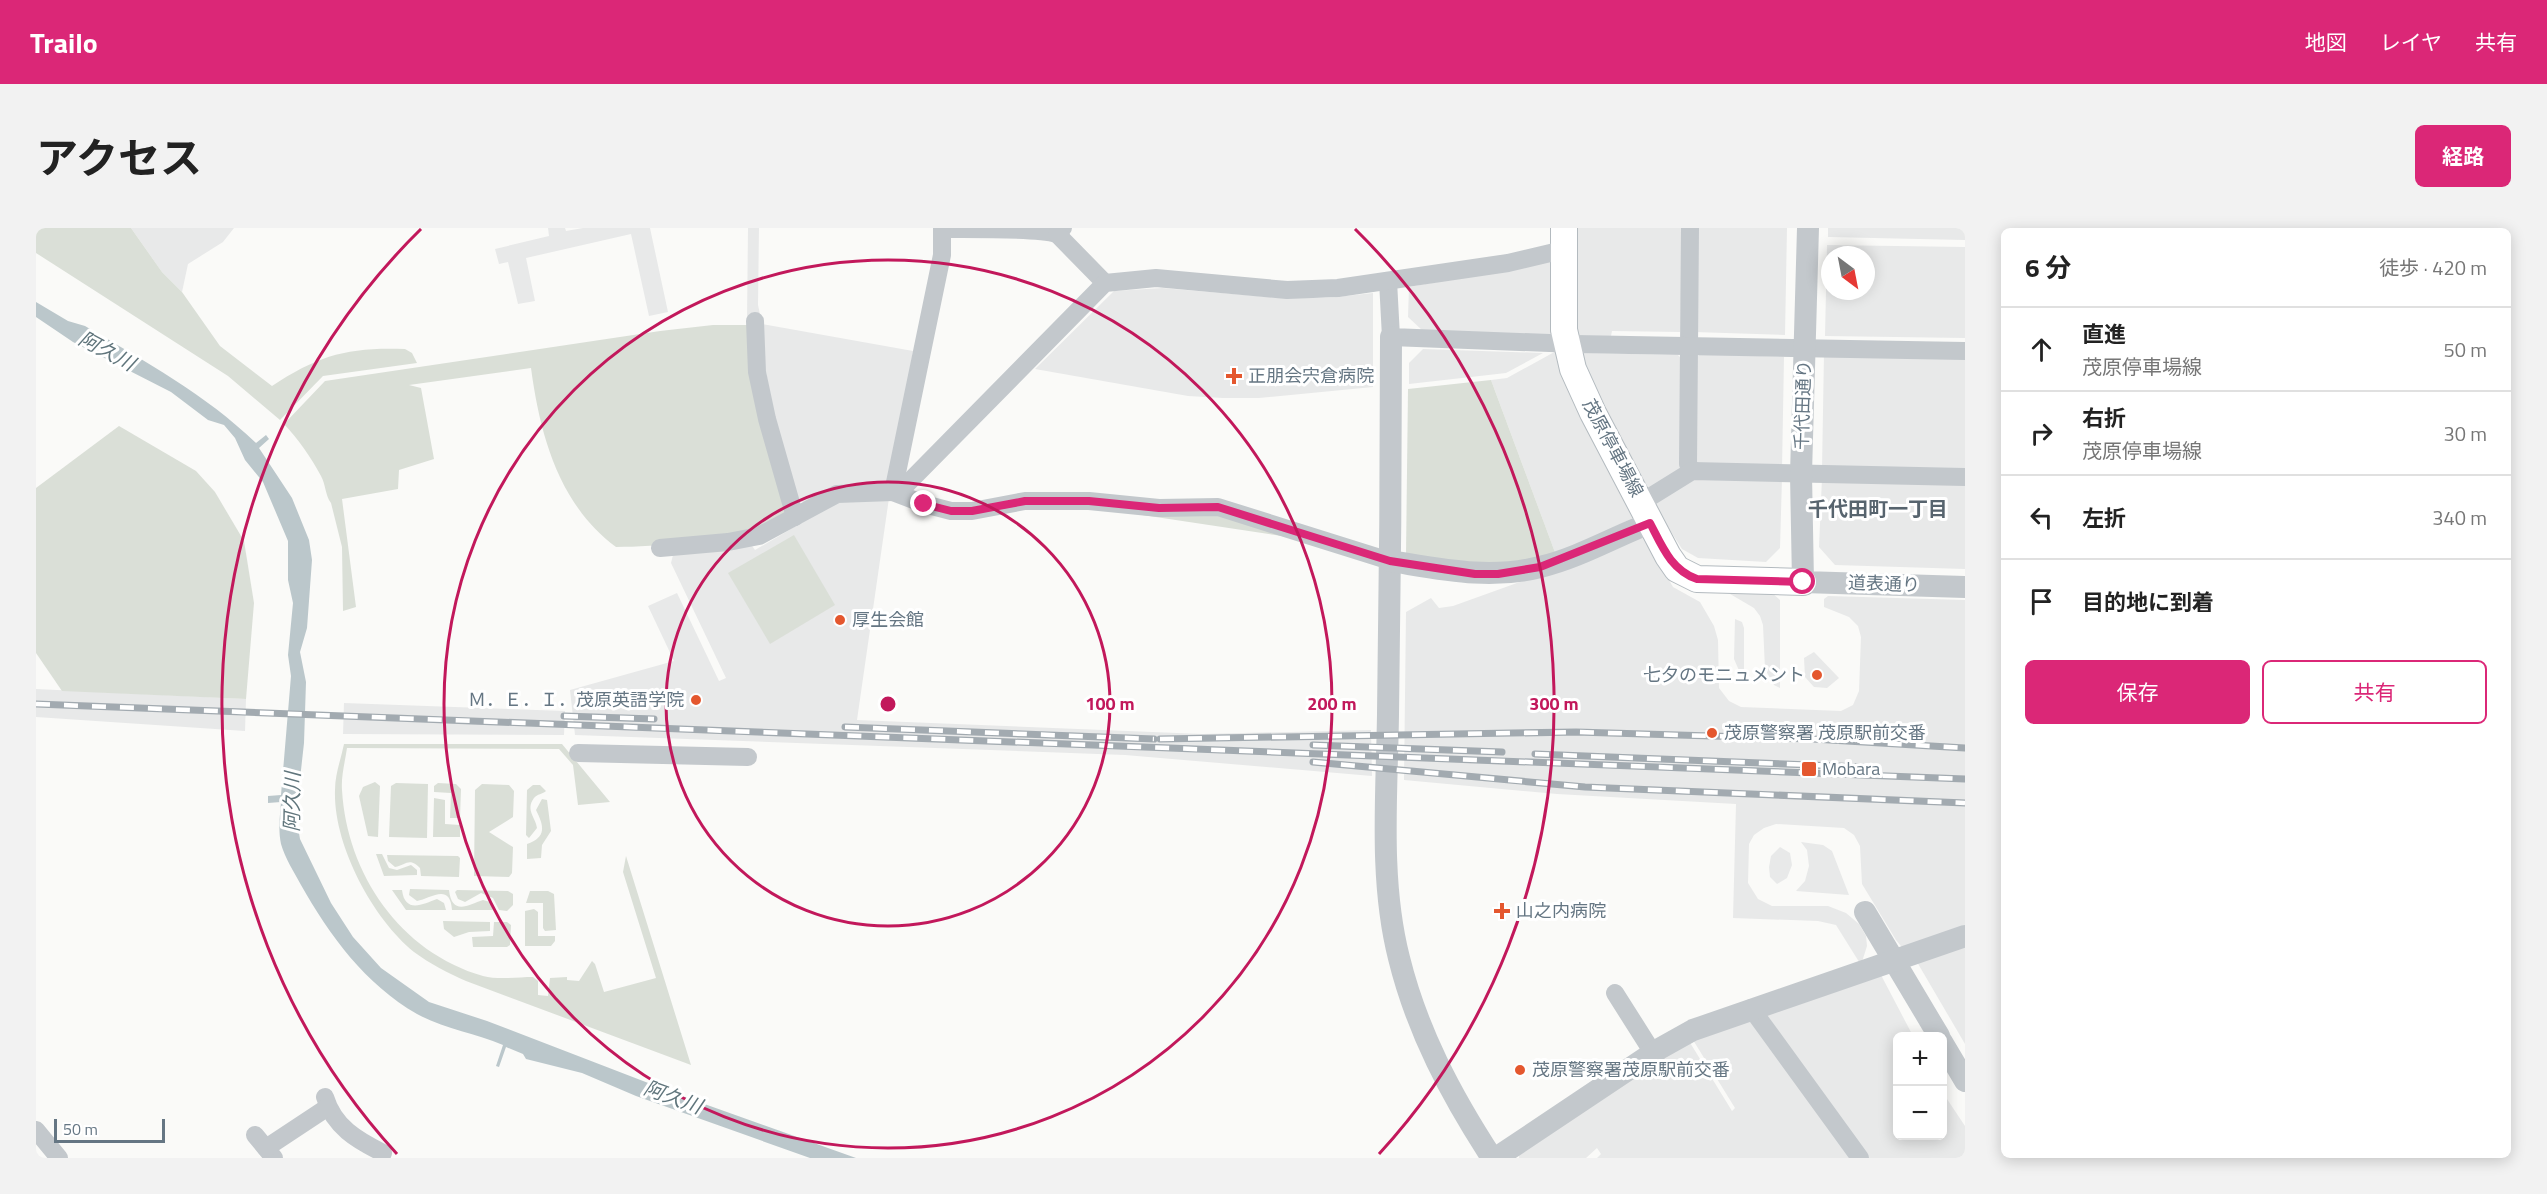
<!DOCTYPE html>
<html lang="ja">
<head>
<meta charset="utf-8">
<style>
	body { margin:0; font-family:"Titillium Web","Noto Sans JP",sans-serif; background:#f2f2f2; color:#222 }
	.controls { position:absolute; right:18px; bottom:18px; display:grid; overflow:hidden; border-radius:9px; box-shadow:0 3px 15px #0003 }
	.controls button { width:54px; height:54px; display:grid; place-items:center; padding:0; border:0; border-bottom:2px solid #e0e0e0; background:#fff; color:#222; font:30px sans-serif }
	.compass { position:absolute; left:1785px; top:18px; width:54px; height:54px; border-radius:50%; background:#fff; box-shadow:0 3px 15px #0003; rotate:148deg }
	.scale { position:absolute; left:18px; bottom:15px; width:111px; box-sizing:border-box; padding-left:6px; border:3px solid #657683; border-top:0; font-size:16px; line-height:21px; white-space:nowrap; color:#657683; -webkit-text-stroke:4px #fff; paint-order:stroke }
	.stop { position:absolute; width:18px; height:18px; margin:-14px; border:4px solid #db2777; border-radius:50%; background:#fff }
	.stop.end { background:#db2777; border-color:#fff; box-shadow:0 2px 6px #0008 }
	.list { margin:0; padding:0; list-style:none }
	h2 { display:flex; justify-content:space-between; align-items:center; height:78px; margin:0; padding:0 24px; font-size:26px }
	h2 small { font-size:20px; font-weight:400; color:#767676 }
	.list li { display:grid; grid-template-columns:39px 1fr auto; gap:18px; align-items:center; box-sizing:border-box; height:84px; padding:0 24px; border-top:2px solid #e0e0e0 }
	.list b { display:block; font-size:22px; white-space:nowrap }
	.list p { margin:0; font-size:20px; white-space:nowrap; color:#767676 }
	.list em { font-size:20px; font-style:normal; color:#767676 }
	.actions { display:flex; gap:12px; padding:18px 24px }
	.actions a { flex:1; padding:14px 0; border:2px solid #db2777; border-radius:9px; text-align:center; font-size:21px; color:#db2777 }
	.actions .main { background:#db2777; color:#fff }
	.icon { flex:none; width:33px; height:33px; fill:none; stroke:currentColor; stroke-width:2; stroke-linecap:round; stroke-linejoin:round }
	.map { position:relative; flex:none; width:1929px; height:930px; overflow:hidden; border-radius:9px }
	header { display:flex; align-items:center; gap:36px; box-sizing:border-box; height:84px; padding:0 30px; background:#db2777; color:#fff }
	header strong { font-size:28px }
	nav { display:flex; gap:33px; margin-inline-start:auto; font-size:21px }
	.intro { display:flex; align-items:center; justify-content:space-between; box-sizing:border-box; height:144px; padding:0 36px }
	h1 { margin:0; font-size:42px }
	.button { padding:15px 27px; border-radius:9px; background:#db2777; color:#fff; font-size:21px; font-weight:700 }
	main { display:flex; gap:36px; padding:0 36px }
	aside { flex:1; background:#fff; border-radius:9px; box-shadow:0 3px 15px #0003 }
	.map>svg:first-child { display:block }
	.built { fill:#e8e9e9; fill-rule:evenodd }
	.green { fill:#dadfd7 }
	.water { fill:#bbc7cb }
	.lines { fill:none; stroke-linecap:round; stroke-linejoin:round }
	.secondary-casing { stroke:#b3babf; stroke-width:28 }
	.minor { stroke:#c3c8cc; stroke-width:18 }
	.tertiary { stroke:#c3c8cc; stroke-width:22 }
	.secondary { stroke:#fff; stroke-width:26 }
	.rail-casing { stroke:#a2aab0; stroke-width:7 }
	.rail { stroke:#fff; stroke-width:4.5; stroke-dasharray:14; stroke-linecap:butt }
	.route { stroke:#db2777; stroke-width:8 }
	.ring { fill:none; stroke:#c2185b; stroke-width:3 }
	.poi-dot { fill:#e4572e; stroke:#fff; stroke-width:2 }
	.labels { text-anchor:middle; stroke-width:6; stroke-linejoin:round; paint-order:stroke }
	.poi-label { font-size:18px; fill:#657683; stroke:#fff; text-anchor:start }
	.street-label { font-size:18px; fill:#657683; stroke:#fff }
	.water-label { font-size:20px; font-style:italic; fill:#60757c; stroke:#fff }
	.neighbourhood-label { font-size:20px; font-weight:bold; fill:#57646e; stroke:#fff }
	.centre { fill:#c2185b; stroke:#fff; stroke-width:3 }
	.ring-label { font-size:18px; text-anchor:middle; font-weight:bold; fill:#c2185b; stroke:#fff; stroke-width:6; stroke-linejoin:round; paint-order:stroke }
</style>
</head>
<body>
<header>
<strong>Trailo</strong>
<nav><a>地図</a><a>レイヤ</a><a>共有</a></nav>
</header>
<div class="intro"><h1>アクセス</h1><a class="button">経路</a></div>
<main>
<div class="map">
<svg width="1929" height="930" viewBox="0 0 1929 930">
	<rect width="100%" height="100%" fill="#fafaf8"/>
	<g class="built">
		<polygon points="95,0 198,0 187,14 152,36 146,64 126,44"/>
		<polygon points="512,0 529,0 530,3 547,0 614,0 632,84 613,88 595,6 490,30 499,73 482,76 472,34 463,36 459,21 513,8"/>
		<polygon points="712,0 723,0 722,77 725,91 711,92"/>
		<polygon points="1538,0 1647,0 1644,104 1576,103 1575,108 1545,108 1537,103"/>
		<polygon points="1660,0 1751,0 1749,107 1658,104"/>
		<polygon points="1792,0 1929,0 1929,12 1792,9"/>
		<path d="M1791 17 1929 19V110L1789 108ZM1794 27H1830V63H1794Z"/>
		<polygon points="1518,33 1517,103 1513,107 1387,103 1372,89 1373,59"/>
		<polygon points="1126,60 1244,70 1291,70 1337,65 1337,159 1223,170 1187,170 1152,168 999,141 1078,63"/>
		<polygon points="726,96 877,123 855,258 772,276 761,272 736,178 729,138"/>
		<polygon points="1387,121 1507,125 1470,145 1373,156 1373,135"/>
		<polygon points="1522,122 1599,285 1597,290 1520,327 1455,152 1471,150"/>
		<polygon points="1546,125 1642,127 1648,134 1648,240 1612,266 1553,154"/>
		<polygon points="1788,125 1929,128 1929,245 1786,241"/>
		<polygon points="1664,126 1748,129 1746,241 1663,239 1656,233 1657,133"/>
		<polygon points="1653,250 1746,250 1744,320 1730,334 1662,330 1646,321 1616,274"/>
		<polygon points="1786,250 1929,253 1929,341 1799,337 1783,319"/>
		<polygon points="853,270 821,492 1166,506 1335,502 1336,548 1089,527 539,507 534,462 638,433 612,378 641,365 683,453 690,450 635,335 637,327 714,315 719,322 801,274"/>
		<polygon points="1606,306 1637,359 1664,374 1678,398 1682,412 1683,460 1693,473 1705,479 1805,483 1817,477 1823,463 1825,409 1822,398 1813,389 1788,379 1788,371 1792,368 1929,372 1929,699 1869,723 1860,712 1826,656 1824,618 1818,607 1808,600 1740,596 1728,600 1718,607 1713,616 1712,655 1722,671 1736,678 1792,678 1810,685 1823,696 1830,708 1831,718 1825,737 1800,697 1782,693 1697,690 1700,576 1521,566 1368,552 1370,384 1395,370 1403,380 1417,378 1523,340"/>
		<polygon points="1689,363 1736,365 1744,372 1744,460 1738,457 1729,441 1727,397 1724,388 1718,380"/>
		<polygon points="1699,391 1706,394 1708,400 1708,454 1698,431"/>
		<polygon points="1778,424 1803,450 1791,460 1778,459 1769,449 1768,430"/>
		<polygon points="0,461 210,471 209,503 0,489"/>
		<polygon points="308,475 529,483 528,507 307,506"/>
		<polygon points="1765,614 1787,617 1796,623 1813,667 1760,663 1769,653 1773,638 1771,622"/>
		<polygon points="1744,619 1754,625 1756,637 1751,650 1741,656 1734,649 1733,639 1735,628"/>
		<polygon points="1929,716 1929,816 1881,734"/>
		<polygon points="1845,747 1877,808 1862,808 1862,908 1906,908 1907,865 1929,898 1929,930 1831,930 1729,784"/>
		<polygon points="1713,789 1822,930 1561,930 1565,926 1561,920 1550,930 1483,930 1483,926 1653,813 1696,883 1699,880 1657,812"/>
	</g>
	<g class="green">
		<path d="M6 0H95L126 44 146 64 184 118 236 158C283 127 312 119 369 121L376 125 381 135 287 148 244 192 192 148 0 25V3Z"/>
		<path d="M677 97H711L749 288C709 312 627 319 580 319 523 277 504 207 495 140L373 157 385 160 398 231 363 242 362 261 306 271 320 379 307 383 306 319 295 275C289 267 290 257 285 248 275 229 262 211 248 196L289 153 624 103Z"/>
		<polygon points="1455,152 1520,327 1458,339 1370,327 1372,161"/>
		<polygon points="83,198 160,243 179,264 208,313 218,375 210,471 26,463 0,425 0,260"/>
		<polygon points="1040,277 1182,284 1273,312"/>
		<polygon points="758,307 799,377 734,416 692,345"/>
		<path d="M308 516H526L574 574 542 577 537 537 523 521 311 520C309 534 305 548 306 562 311 646 364 724 447 748 462 752 482 749 497 749L502 753V767L512 768 514 750 531 749V752L543 753 556 733 559 736 568 764 620 750 587 644 590 628 655 837 430 753C412 745 394 736 378 724 336 690 297 616 299 562 299 546 305 531 308 516Z"/>
		<polygon points="339,554 344,558 342,609 332,608 323,568 327,559"/>
		<polygon points="360,555 392,556 391,610 353,609 355,558"/>
		<polygon points="402,555 420,556 425,561 424,590 414,590 415,565 398,564 398,558"/>
		<polygon points="446,556 473,557 478,563 477,589 453,604 477,619 476,645 473,649 438,648 439,562"/>
		<path d="M497 557H504L510 563C507 566 501 566 498 570 489 582 500 590 501 600L493 610 490 607 491 562Z"/>
		<polygon points="398,570 409,572 409,596 424,597 424,609 397,609"/>
		<path d="M506 571 511 572 515 603 506 617 505 630 491 631V616C511 609 508 598 500 582Z"/>
		<polygon points="340,626 346,626 353,640 361,642 375,637 381,642 381,647 348,648"/>
		<path d="M351 627 422 628 424 630 423 649 385 648 384 640C373 629 370 637 359 639L352 633Z"/>
		<path d="M374 661 413 662C416 688 432 677 447 672L454 674 457 682H416C414 654 394 671 381 673L373 667Z"/>
		<path d="M356 662H366C369 686 387 676 401 671L408 675 410 682H370Z"/>
		<polygon points="421,662 472,663 477,666 477,677 471,683 463,682 457,670 445,665 429,674 422,671 419,664"/>
		<polygon points="494,663 512,663 518,666 520,702 509,703 507,700 507,675 490,675"/>
		<polygon points="498,681 502,684 502,708 519,708 519,713 515,718 489,718 489,683"/>
		<polygon points="407,693 454,694 454,703 433,704 418,709 408,701"/>
		<polygon points="458,694 471,694 475,697 474,717 471,719 437,719 436,709 457,708"/>
	</g>
	<path class="water" d="M0 74 32 93 49 98C110 134 169 166 220 215L230 207 233 211 223 220 256 270 273 312 276 332 271 400 264 424 270 454 268 515 260 587 264 611 295 675 317 709 345 740 393 774 451 793 646 868 820 930H774L600 868 546 845 490 831 487 826 470 819 463 839 460 838 467 817C439 805 408 801 381 786 329 756 294 708 265 657 258 644 249 630 245 616 242 602 244 588 245 574L232 575V568L245 567 255 448 252 427 257 375 252 352V313L227 254 209 232 199 210 188 197 172 192 135 164 37 114 0 89Z"/>
	<g class="lines">
		<defs>
			<polyline id="secondary" points="1528,0 1528,102 1537,141 1557,185 1632,328 1641,341 1661,351 1767,354"/>
		</defs>
		<use href="#secondary" class="secondary-casing"/>
		<g class="minor">
			<polyline points="1654,0 1652,236 1656,243"/>
			<path d="M906 1C931 1 1002 0 1021 6L1027 0"/>
			<polyline points="1021,6 1069,55"/>
			<polyline points="1352,53 1355,109 1539,116 1929,123"/>
			<polyline points="719,93 721,144 731,191 759,289"/>
			<polyline points="857,264 888,276 915,283 936,283 989,273 1053,273 1123,280 1182,279 1354,333"/>
			<polyline points="857,264 906,27 906,0"/>
			<polyline points="1606,274 1656,243 1929,249"/>
			<polyline points="624,320 692,314 723,308 801,266 857,264 870,257 1069,55 1120,50 1251,62 1302,60 1472,35 1527,22"/>
			<polyline points="542,525 712,529"/>
			<polyline points="1579,765 1617,825"/>
			<polyline points="1715,780 1824,930"/>
			<path d="M289 869C298 899 321 912 347 925"/>
			<polyline points="0,902 23,930"/>
			<polyline points="219,907 238,930"/>
			<polyline points="230,920 292,879"/>
		</g>
		<g class="tertiary">
			<polyline points="1772,0 1765,246 1767,354 1929,359"/>
			<path d="M1355 109C1355 235 1354 360 1352 486 1351 565 1343 652 1363 730 1381 803 1415 867 1456 930"/>
			<path d="M1354 333C1405 341 1453 352 1504 339 1542 330 1578 309 1614 295"/>
			<polyline points="1829,684 1903,808"/>
			<polyline points="1906,814 1929,853"/>
			<polyline points="1460,930 1623,821 1657,802 1929,708"/>
		</g>
		<use href="#secondary" class="secondary"/>
		<defs>
			<g id="rail">
				<polyline points="0,476 1929,551"/>
				<polyline points="528,488 618,491"/>
				<polyline points="809,499 1118,511"/>
				<polyline points="1124,511 1540,504 1777,511 1929,520"/>
				<polyline points="1277,517 1466,524"/>
				<polyline points="1499,526 1826,539"/>
				<polyline points="1277,534 1549,559 1929,575"/>
			</g>
		</defs>
		<use href="#rail" class="rail-casing"/>
		<use href="#rail" class="rail"/>
	</g>
	<g class="lines">
		<path class="route" d="M888 276 915 283H936L989 273H1053L1123 280 1182 279 1354 333 1439 346H1462L1504 339 1614 295C1626 318 1635 342 1661 351L1767 354"/>
	</g>
	<g class="ring">
		<circle cx="852" cy="476" r="222"/>
		<circle cx="852" cy="476" r="444"/>
		<path d="M361 926A666 666 0 0 1 385 1M1319 1A666 666 0 0 1 1343 926"/>
	</g>
	<g class="poi-dot">
		<path d="M1195 139h6v6h6v6h-6v6h-6v-6h-6v-6h6z"/>
		<circle cx="804" cy="392" r="6"/>
		<circle cx="1781" cy="447" r="6"/>
		<circle cx="660" cy="472" r="6"/>
		<circle cx="1676" cy="505" r="6"/>
		<rect x="1765" y="533" width="16" height="16" rx="3"/>
		<path d="M1463 674h6v6h6v6h-6v6h-6v-6h-6v-6h6z"/>
		<circle cx="1484" cy="842" r="6"/>
	</g>
	<g class="labels">
		<g class="poi-label">
			<text x="1212" y="154">正朋会宍倉病院</text>
			<text x="816" y="398">厚生会館</text>
			<text x="1769" y="453" text-anchor="end">七夕のモニュメント</text>
			<text x="648" y="478" text-anchor="end">Ｍ．Ｅ．Ｉ．茂原英語学院</text>
			<text x="1688" y="511">茂原警察署 茂原駅前交番</text>
			<text x="1786" y="547">Mobara</text>
			<text x="1480" y="689">山之内病院</text>
			<text x="1496" y="848">茂原警察署茂原駅前交番</text>
		</g>
		<g class="street-label">
			<text transform="translate(1767 177) rotate(-88)" y="6">千代田通り</text>
			<text transform="translate(1577 220) rotate(62)" y="6">茂原停車場線</text>
			<text transform="translate(1848 356) rotate(2)" y="6">道表通り</text>
		</g>
		<g class="water-label">
			<text transform="translate(71 123) rotate(28)" y="7">阿久川</text>
			<text transform="translate(256 574) rotate(-89)" y="7">阿久川</text>
			<text transform="translate(637 869) rotate(20)" y="7">阿久川</text>
		</g>
		<g class="neighbourhood-label">
			<text x="1842" y="288">千代田町一丁目</text>
		</g>
	</g>
	<circle cx="852" cy="476" r="9" class="centre"/>
	<g class="ring-label">
		<text x="1074" y="482">100 m</text>
		<text x="1296" y="482">200 m</text>
		<text x="1518" y="482">300 m</text>
	</g>
</svg>
<div class="controls">
<button>+</button>
<button>−</button>
</div>
<svg class="compass" viewBox="-18 -18 36 36"><path d="M0-13l5 13h-10z" fill="#e53935"/><path d="M0 13l5-13h-10z" fill="#767676"/></svg>
<div class="scale">50 m</div>
<div class="stop" style="left:1767px;top:354px"></div>
<div class="stop end" style="left:888px;top:276px"></div>
</div>
<aside>
<h2>6 分<small>徒歩 · 420 m</small></h2>
<ul class="list">
<li><svg class="icon" aria-label="ahead" viewBox="0 0 24 24"><path d="M12 20V5M6 11l6-6 6 6"/></svg><div><b>直進</b><p>茂原停車場線</p></div><em>50 m</em></li>
<li><svg class="icon" aria-label="right" viewBox="0 0 24 24"><path d="M7 20v-9h11M14 6l5 5-5 5"/></svg><div><b>右折</b><p>茂原停車場線</p></div><em>30 m</em></li>
<li><svg class="icon" aria-label="left" viewBox="0 0 24 24"><path d="M17 20v-9H6M10 6l-5 5 5 5"/></svg><div><b>左折</b></div><em>340 m</em></li>
<li><svg class="icon" aria-label="arrive" viewBox="0 0 24 24"><path d="M6 21V4h12l-3 4 3 4H6"/></svg><div><b>目的地に到着</b></div></li>
</ul>
<div class="actions"><a class="main">保存</a><a>共有</a></div>
</aside>
</main>
</body>
</html>
